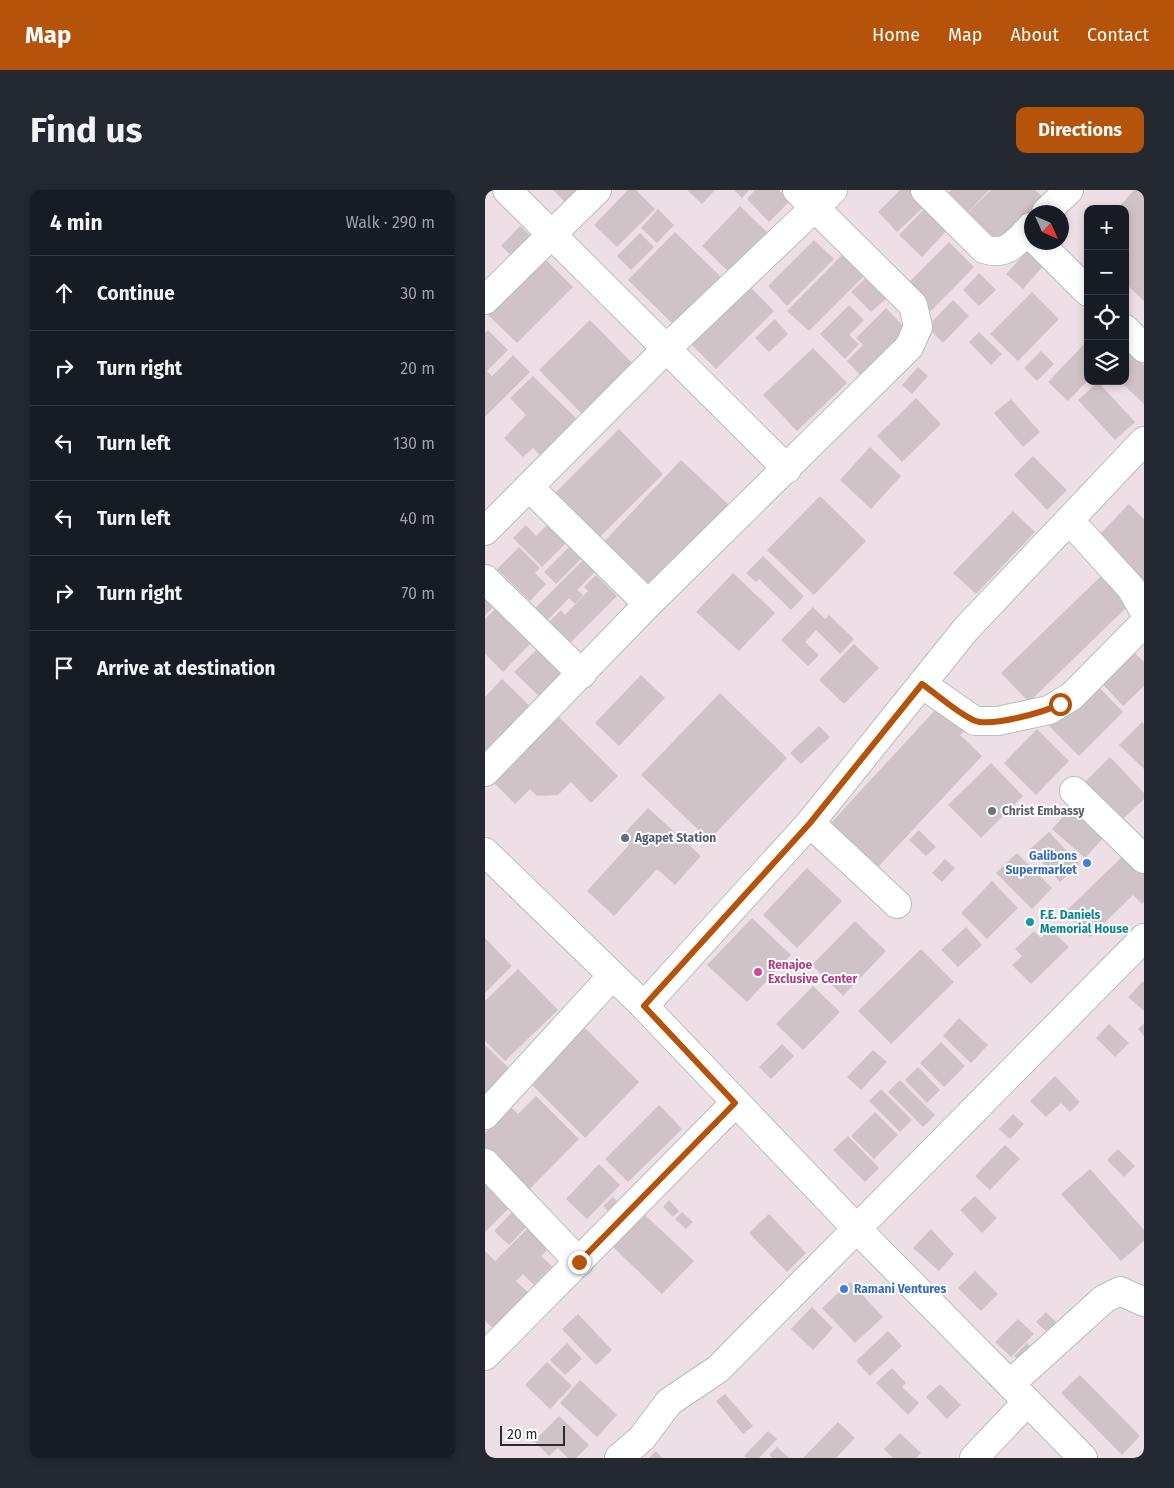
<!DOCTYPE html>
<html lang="en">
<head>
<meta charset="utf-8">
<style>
	body { margin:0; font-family:"Fira Sans",sans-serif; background:#242831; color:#f1f3f6 }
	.controls { position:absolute; right:15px; top:15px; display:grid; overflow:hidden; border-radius:10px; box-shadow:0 2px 8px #0003 }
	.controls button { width:45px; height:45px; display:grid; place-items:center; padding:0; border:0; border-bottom:1px solid #363941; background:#171b24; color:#f1f3f6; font:25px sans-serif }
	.compass { position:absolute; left:539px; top:15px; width:45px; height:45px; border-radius:50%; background:#171b24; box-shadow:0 2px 8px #0003; rotate:135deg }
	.scale { position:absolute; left:15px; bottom:12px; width:65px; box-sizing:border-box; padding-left:5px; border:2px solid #2c2c2c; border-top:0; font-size:14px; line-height:18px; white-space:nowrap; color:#2c2c2c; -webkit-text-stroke:4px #fff; paint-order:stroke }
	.stop { position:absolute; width:15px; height:15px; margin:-11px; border:4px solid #b45309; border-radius:50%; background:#fff }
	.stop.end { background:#b45309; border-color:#fff; box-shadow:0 1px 5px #0008 }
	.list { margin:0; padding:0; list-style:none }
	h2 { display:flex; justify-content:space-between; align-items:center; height:65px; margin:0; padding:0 20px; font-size:21px }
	h2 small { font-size:16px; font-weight:400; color:#9ea1a6 }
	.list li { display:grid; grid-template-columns:32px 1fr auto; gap:15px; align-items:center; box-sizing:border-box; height:75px; padding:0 20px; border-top:1px solid #363941 }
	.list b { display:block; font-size:19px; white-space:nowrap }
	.list em { font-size:16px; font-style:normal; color:#9ea1a6 }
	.icon { flex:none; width:28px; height:28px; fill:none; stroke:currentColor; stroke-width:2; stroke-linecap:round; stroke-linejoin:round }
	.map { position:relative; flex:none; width:659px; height:1268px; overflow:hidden; border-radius:10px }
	header { display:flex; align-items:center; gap:30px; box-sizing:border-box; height:70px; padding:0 25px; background:#b45309; color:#fff }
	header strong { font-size:24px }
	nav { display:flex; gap:28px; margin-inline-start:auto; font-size:18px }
	.intro { display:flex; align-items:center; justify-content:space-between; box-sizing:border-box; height:120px; padding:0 30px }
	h1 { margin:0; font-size:35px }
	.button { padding:12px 22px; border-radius:10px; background:#b45309; color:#fff; font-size:18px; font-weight:700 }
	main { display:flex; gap:30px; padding:0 30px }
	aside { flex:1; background:#171b24; border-radius:10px; box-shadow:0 2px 8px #0003 }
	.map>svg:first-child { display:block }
	.building { fill:#d0c3c8 }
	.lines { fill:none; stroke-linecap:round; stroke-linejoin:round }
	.minor-casing { stroke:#b2c0bd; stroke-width:30 }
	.minor { stroke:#fff; stroke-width:28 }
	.route { stroke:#b45309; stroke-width:6 }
	.worship-dot { fill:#6b7280; stroke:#fff; stroke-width:2 }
	.service-dot { fill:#5c6f8a; stroke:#fff; stroke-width:2 }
	.shop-dot { fill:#3f7fe0; stroke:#fff; stroke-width:2 }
	.culture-dot { fill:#0f9aa8; stroke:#fff; stroke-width:2 }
	.hotel-dot { fill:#d1479c; stroke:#fff; stroke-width:2 }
	.labels { text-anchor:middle; stroke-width:4; stroke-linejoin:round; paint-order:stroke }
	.worship-label { font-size:12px; font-weight:bold; fill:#5b616d; stroke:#fff; text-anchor:start }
	.service-label { font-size:12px; font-weight:bold; fill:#4e5e75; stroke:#fff; text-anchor:start }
	.shop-label { font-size:12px; font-weight:bold; fill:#366cbe; stroke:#fff; text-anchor:end }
	.culture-label { font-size:12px; font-weight:bold; fill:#0d838f; stroke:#fff; text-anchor:start }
	.hotel-label { font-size:12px; font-weight:bold; fill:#b23c85; stroke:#fff; text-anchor:start }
</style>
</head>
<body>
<header>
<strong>Map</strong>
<nav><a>Home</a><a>Map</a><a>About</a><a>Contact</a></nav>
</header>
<div class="intro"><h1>Find us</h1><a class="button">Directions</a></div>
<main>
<aside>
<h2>4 min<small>Walk · 290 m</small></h2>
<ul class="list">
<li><svg class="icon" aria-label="ahead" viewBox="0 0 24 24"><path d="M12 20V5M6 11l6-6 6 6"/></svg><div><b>Continue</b></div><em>30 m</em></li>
<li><svg class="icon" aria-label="right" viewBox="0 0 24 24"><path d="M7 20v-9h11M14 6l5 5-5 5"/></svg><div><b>Turn right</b></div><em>20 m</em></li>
<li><svg class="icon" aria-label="left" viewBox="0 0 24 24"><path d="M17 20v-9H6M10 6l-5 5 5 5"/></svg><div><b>Turn left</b></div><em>130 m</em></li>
<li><svg class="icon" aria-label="left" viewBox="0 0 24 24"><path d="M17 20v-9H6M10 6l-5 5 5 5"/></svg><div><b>Turn left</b></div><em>40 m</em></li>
<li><svg class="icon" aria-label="right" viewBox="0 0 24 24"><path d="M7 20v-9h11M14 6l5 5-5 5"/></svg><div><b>Turn right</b></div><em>70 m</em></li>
<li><svg class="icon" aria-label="arrive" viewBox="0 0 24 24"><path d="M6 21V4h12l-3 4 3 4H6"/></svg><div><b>Arrive at destination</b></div></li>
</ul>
</aside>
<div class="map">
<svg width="659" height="1268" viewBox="0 0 659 1268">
	<rect width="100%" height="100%" fill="#eedee5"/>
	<g class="building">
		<polygon points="68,0 105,0 87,19"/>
		<polygon points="143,0 151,0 170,19 132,57 109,35"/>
		<polygon points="202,0 230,0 217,14"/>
		<polygon points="249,0 264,0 257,8"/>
		<polygon points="270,0 294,0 305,11 284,32 262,9"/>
		<polygon points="415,0 431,0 443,13 412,42 393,22"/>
		<polygon points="466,0 504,0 479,27 459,7"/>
		<polygon points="506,0 550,0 560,9 512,58 480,26"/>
		<polygon points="649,0 659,0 659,111 640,93 640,19 632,19"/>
		<polygon points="443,15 465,37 437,67 414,45"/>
		<polygon points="255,16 284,44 246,84 217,56"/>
		<polygon points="173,19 189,35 172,53 156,38"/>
		<polygon points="35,36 51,51 32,71 16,56"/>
		<polygon points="190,42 240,91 193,139 143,90"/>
		<polygon points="155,43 169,57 146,80 132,66"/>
		<polygon points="329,50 349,69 302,116 283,96"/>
		<polygon points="464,52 489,77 446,121 420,96"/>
		<polygon points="543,60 559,75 538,99 521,84"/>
		<polygon points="359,63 381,84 324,141 302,121"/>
		<polygon points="57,66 88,97 32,153 0,122"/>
		<polygon points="494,83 511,100 494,116 478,100"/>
		<polygon points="383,86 403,107 386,122 366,102"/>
		<polygon points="264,96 289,121 231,179 206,154"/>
		<polygon points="547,102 574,129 533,171 505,144"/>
		<polygon points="468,110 484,126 458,153 442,137"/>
		<polygon points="364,115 379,130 364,145 374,154 360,169 335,144"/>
		<polygon points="401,118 423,141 377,187 362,171 378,155 371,148"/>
		<polygon points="290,129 303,144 284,162 270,148"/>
		<polygon points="105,130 152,178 101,228 54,180"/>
		<polygon points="3,140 23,160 2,181 7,186 28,165 45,182 0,227 0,143"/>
		<polygon points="494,142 517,164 506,175 484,152"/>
		<polygon points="603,150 603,190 583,211 563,192"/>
		<polygon points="328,158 362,193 312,241 278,205"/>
		<polygon points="644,160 659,175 659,214 635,191 640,191 640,164"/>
		<polygon points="556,161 569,174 552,191 539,178"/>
		<polygon points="433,177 443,186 427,204 417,195"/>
		<polygon points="48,186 92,229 55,265 48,258 38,267 19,248 41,225 25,208"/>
		<polygon points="613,192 650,232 630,250 593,210"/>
		<polygon points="431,208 456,234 417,272 392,246"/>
		<polygon points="526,209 555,242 538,257 509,223"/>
		<polygon points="134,239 178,284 112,350 68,305"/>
		<polygon points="385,257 416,286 386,319 355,290"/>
		<polygon points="548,266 582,300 562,320 529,285"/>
		<polygon points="196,270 245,316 162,404 113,358"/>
		<polygon points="335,306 381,351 329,405 282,360"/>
		<polygon points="644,314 659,329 659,396 610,349"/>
		<polygon points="528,321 550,342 491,404 468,383"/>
		<polygon points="63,334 81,353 57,377 28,348 41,335 51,346"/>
		<polygon points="90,351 102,363 71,394 59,382"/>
		<polygon points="34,357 55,378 50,383 61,394 45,411 12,379"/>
		<polygon points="104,364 116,376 92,400 98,405 90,414 84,408 58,435 46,422"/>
		<polygon points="278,366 319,406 306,420 274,389 271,392 261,383"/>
		<polygon points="248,383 290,423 254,461 211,422"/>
		<polygon points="111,385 132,406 83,455 62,434 76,420 80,425 103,401 99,397"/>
		<polygon points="617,385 645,414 544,512 516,483"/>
		<polygon points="0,400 13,413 0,425"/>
		<polygon points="14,415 49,450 18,482 0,464 0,429"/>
		<polygon points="328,417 340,429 344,425 369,449 355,464 331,440 320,452 334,465 323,476 296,450"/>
		<polygon points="369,454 394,478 359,514 334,490"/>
		<polygon points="643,456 659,472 659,496 638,516 611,487"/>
		<polygon points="54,457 85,482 58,510 29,482"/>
		<polygon points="156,485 180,508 134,556 110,533"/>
		<polygon points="17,489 48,519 0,569 0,507"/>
		<polygon points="609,492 638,522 594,566 564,536"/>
		<polygon points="235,503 302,568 224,650 156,585"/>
		<polygon points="454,516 480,540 475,545 497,566 391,679 344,635"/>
		<polygon points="71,524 133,586 106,613 86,592 73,605 52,606 45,599 30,614 6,590"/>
		<polygon points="657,532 659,534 659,579 634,555"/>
		<polygon points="334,536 345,547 316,574 305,563"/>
		<polygon points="552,539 584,571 551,605 519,573"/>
		<polygon points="625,567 659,603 659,609 637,630 600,592"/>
		<polygon points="506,573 538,606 496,648 463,615"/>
		<polygon points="589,615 622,644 600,668 567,639"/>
		<polygon points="163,618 216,666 190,695 172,679 129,726 102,701 144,655 136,647"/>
		<polygon points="434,640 451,657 441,666 424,650"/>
		<polygon points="564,642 594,674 575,692 545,659"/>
		<polygon points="532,663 567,698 547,719 511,683"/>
		<polygon points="640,664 659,683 659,712 657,714 648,705 605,747 580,722"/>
		<polygon points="460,669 470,678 457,692 447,683"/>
		<polygon points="322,678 357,711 312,758 278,725"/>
		<polygon points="507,691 533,718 502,749 476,723"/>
		<polygon points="267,728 306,765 262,812 222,775"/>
		<polygon points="370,731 401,761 358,806 327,775"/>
		<polygon points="481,737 497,755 473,777 456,760"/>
		<polygon points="565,739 584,757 546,794 527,775 537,766 530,759 549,741 556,748"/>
		<polygon points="0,748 27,776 0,803"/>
		<polygon points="436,759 469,792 406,854 373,821"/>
		<polygon points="33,779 73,820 20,871 0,851 0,811"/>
		<polygon points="658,791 659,792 659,821 643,807"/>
		<polygon points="328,796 355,822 318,860 291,834"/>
		<polygon points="474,828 503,855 486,873 458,846"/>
		<polygon points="659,833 659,846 653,839"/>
		<polygon points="624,834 644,853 630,867 611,848"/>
		<polygon points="97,835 154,892 100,948 42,890"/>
		<polygon points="456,852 480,876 459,897 435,873"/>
		<polygon points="297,854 309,866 286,889 274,877"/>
		<polygon points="0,855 30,884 0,914"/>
		<polygon points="388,860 402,872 376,900 362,887"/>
		<polygon points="433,877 455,900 442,913 420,890"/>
		<polygon points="570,886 595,912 585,922 576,913 561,927 545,911"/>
		<polygon points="415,890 450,925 438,937 403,902"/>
		<polygon points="396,899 427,930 415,942 384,911"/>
		<polygon points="51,906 94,949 40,1004 0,965 0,943 26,917 33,924"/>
		<polygon points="174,915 197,939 143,992 120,969"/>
		<polygon points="390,922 413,945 389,969 366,946"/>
		<polygon points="528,924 539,934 525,949 514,939"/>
		<polygon points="363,946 394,978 380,992 348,960"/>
		<polygon points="520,955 535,969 505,1000 490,986"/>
		<polygon points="633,959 650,976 639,987 622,970"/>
		<polygon points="114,974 135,995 102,1029 81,1009"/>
		<polygon points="605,979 659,1040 659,1051 636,1071 576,1004"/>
		<polygon points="0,986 28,1014 0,1042"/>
		<polygon points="490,1006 512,1028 497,1043 475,1020"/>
		<polygon points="128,1007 136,1015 127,1025 118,1016"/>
		<polygon points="184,1010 194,1021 188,1027 178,1017"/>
		<polygon points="33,1016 48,1030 24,1055 9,1041"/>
		<polygon points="197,1022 208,1032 201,1039 190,1029"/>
		<polygon points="159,1024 209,1071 177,1104 128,1057"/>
		<polygon points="284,1024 321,1063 302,1082 264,1043"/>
		<polygon points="45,1036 66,1056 56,1066 67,1076 49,1095 38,1084 31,1091 43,1102 8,1138 0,1131 0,1061 10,1071"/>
		<polygon points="446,1039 469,1064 454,1081 428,1058"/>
		<polygon points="490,1081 513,1104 496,1121 473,1098"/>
		<polygon points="365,1092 398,1127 370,1153 337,1118"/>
		<polygon points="327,1117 348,1138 328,1160 306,1139"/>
		<polygon points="561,1122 572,1133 563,1143 551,1132"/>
		<polygon points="93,1124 127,1160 111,1175 77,1139"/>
		<polygon points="533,1129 549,1144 526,1167 510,1152"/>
		<polygon points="403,1141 417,1156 385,1186 371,1171"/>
		<polygon points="82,1153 97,1169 80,1185 65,1170"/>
		<polygon points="542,1153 553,1165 541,1177 529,1166"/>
		<polygon points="62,1172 87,1196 65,1219 40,1195"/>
		<polygon points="407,1178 421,1193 417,1197 434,1213 423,1225 391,1193"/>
		<polygon points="595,1185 655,1246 637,1265 576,1203"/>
		<polygon points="95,1190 132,1225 112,1247 75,1213"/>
		<polygon points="455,1194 476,1215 462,1229 441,1207"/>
		<polygon points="240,1204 268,1236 258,1244 231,1211"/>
		<polygon points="74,1226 104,1255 91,1268 83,1268 73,1258 64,1266 49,1251"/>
		<polygon points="353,1232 370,1248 351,1268 318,1268"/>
		<polygon points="283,1241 292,1249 274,1268 262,1268 259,1266"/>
		<polygon points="415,1243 436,1263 431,1268 408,1268 399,1259"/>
		<polygon points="292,1257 304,1268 288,1268 284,1265"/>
		<polygon points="171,1261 177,1268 164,1268"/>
	</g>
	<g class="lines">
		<defs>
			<g id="minor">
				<polyline points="22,0 302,279"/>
				<path d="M440 0 499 59C521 67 532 52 546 37"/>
				<polyline points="561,22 584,0"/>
				<polyline points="553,52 603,102"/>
				<polyline points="0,110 112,0"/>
				<polyline points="640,139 659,158"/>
				<polyline points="44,297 163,414"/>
				<polyline points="584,330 646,398 659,421"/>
				<polyline points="0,341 181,159 348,0"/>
				<polyline points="0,389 97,484"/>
				<polyline points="437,494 490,531 513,531 564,520 587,506 659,433"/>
				<polyline points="0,582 163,414 424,157 433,137 428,115 312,0"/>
				<polyline points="589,601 659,669"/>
				<polyline points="325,633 412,714"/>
				<polyline points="0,662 159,816 372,1039 598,1268"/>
				<polyline points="159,816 325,633 481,439 659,251"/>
				<polyline points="0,925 127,786"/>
				<polyline points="0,973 94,1072"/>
				<polyline points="0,1166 250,913"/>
				<polyline points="525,1194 619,1109 635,1101 659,1112"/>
				<polyline points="134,1268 157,1248 184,1212 233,1179 659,748"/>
				<polyline points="489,1268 542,1212"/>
			</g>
		</defs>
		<use href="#minor" class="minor-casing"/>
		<use href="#minor" class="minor"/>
	</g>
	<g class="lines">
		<path class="route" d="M94 1072 250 913 159 816 325 633 437 494C454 506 470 521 488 530 504 538 560 522 575 514"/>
	</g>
	<circle class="worship-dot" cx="507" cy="621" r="5"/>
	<circle class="service-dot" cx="140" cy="648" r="5"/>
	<g class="shop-dot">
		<circle cx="602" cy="673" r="5"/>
		<circle cx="359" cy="1099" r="5"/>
	</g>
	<circle class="culture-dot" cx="545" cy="732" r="5"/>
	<circle class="hotel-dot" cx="273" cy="782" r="5"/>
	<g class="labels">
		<g class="worship-label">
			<text x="517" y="625">Christ Embassy</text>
		</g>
		<g class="service-label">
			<text x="150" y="652">Agapet Station</text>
		</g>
		<g class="shop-label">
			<text x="592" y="670">Galibons<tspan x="592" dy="14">Supermarket</tspan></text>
			<text x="369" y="1103" text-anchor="start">Ramani Ventures</text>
		</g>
		<g class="culture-label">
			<text x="555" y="729">F.E. Daniels<tspan x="555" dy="14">Memorial House</tspan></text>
		</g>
		<g class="hotel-label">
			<text x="283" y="779">Renajoe<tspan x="283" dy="14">Exclusive Center</tspan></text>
		</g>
	</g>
</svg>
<div class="controls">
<button>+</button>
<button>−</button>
<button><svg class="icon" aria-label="locate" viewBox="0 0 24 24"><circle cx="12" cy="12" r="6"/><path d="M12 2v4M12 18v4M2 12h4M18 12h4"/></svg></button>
<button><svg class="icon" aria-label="layers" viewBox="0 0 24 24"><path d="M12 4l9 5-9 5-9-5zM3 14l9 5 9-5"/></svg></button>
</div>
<svg class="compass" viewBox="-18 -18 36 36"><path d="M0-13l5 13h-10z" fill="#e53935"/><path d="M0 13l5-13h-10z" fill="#9ea1a6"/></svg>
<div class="scale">20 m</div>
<div class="stop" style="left:575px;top:514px"></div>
<div class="stop end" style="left:94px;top:1072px"></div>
</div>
</main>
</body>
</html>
